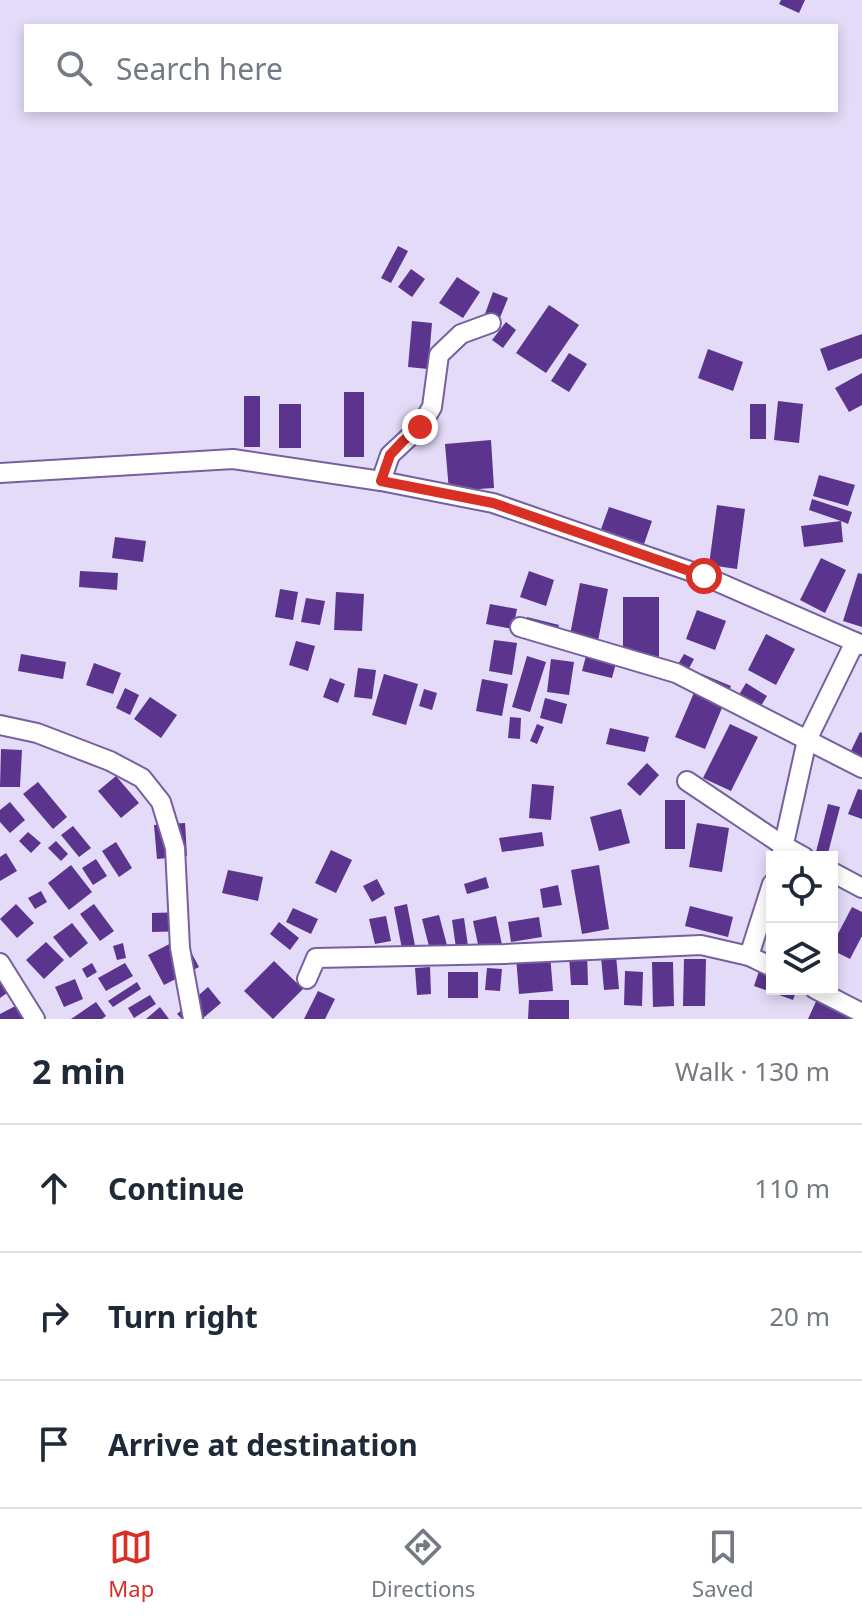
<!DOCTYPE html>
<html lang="en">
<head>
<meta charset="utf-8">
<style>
	body { margin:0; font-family:"Noto Sans",sans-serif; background:#f6f6f7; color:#1f2937 }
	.controls { position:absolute; right:24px; bottom:24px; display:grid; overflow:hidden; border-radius:0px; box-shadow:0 4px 12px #0003 }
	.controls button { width:72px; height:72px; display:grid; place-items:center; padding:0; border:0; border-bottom:2px solid #e0e1e3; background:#fff; color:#1f2937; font:40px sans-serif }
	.stop { position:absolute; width:24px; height:24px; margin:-18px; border:6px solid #d93025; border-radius:50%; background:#fff }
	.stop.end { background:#d93025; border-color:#fff; box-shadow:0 2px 8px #0008 }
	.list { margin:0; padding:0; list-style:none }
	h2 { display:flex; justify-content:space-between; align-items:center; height:104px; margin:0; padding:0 32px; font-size:34px }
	h2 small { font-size:26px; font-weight:400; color:#747a83 }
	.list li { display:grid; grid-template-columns:52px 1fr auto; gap:24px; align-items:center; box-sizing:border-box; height:128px; padding:0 32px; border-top:2px solid #e0e1e3 }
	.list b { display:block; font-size:30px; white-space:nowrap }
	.list em { font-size:26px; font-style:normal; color:#747a83 }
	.icon { flex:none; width:44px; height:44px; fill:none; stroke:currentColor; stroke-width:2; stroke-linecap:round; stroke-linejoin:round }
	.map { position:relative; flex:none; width:862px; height:1019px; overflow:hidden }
	.search { position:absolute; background:#fff; box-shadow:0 4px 12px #0003; left:24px; right:24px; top:24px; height:88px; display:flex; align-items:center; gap:20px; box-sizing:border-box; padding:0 28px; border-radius:0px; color:#747a83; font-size:30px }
	.sheet { height:488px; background:#fff }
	nav { display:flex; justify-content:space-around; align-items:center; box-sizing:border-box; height:112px; border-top:2px solid #e0e1e3; background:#fff; font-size:22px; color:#747a83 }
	nav a { display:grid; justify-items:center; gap:4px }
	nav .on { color:#d93025 }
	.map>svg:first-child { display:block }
	.building { fill:#5a348d }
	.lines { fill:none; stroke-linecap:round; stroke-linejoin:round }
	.street-casing { stroke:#76609e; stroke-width:22 }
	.street { stroke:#fff; stroke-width:18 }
	.route { stroke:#d93025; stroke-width:10 }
</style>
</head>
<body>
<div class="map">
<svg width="862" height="1019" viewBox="0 0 862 1019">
	<rect width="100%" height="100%" fill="#e3dbf7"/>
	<g class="building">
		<polygon points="781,0 805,0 799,13 779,4"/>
		<polygon points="398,246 408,251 391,283 381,278"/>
		<polygon points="411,269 425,279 412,297 398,287"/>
		<polygon points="457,277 480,292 463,318 439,303"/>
		<polygon points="493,292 508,298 499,320 485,314"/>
		<polygon points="549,305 579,325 546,373 516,353"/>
		<polygon points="412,321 432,323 428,369 408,367"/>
		<polygon points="506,322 516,330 503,348 492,340"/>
		<polygon points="862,334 862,358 828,371 820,349"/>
		<polygon points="708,349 743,362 733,391 698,378"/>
		<polygon points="569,353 587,364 569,392 551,381"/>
		<polygon points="862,373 862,405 849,412 835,388"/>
		<rect x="344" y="392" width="20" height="65"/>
		<rect x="244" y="396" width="16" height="51"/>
		<polygon points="778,401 803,404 799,443 774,440"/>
		<rect x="279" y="404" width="22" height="44"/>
		<rect x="750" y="404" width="16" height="35"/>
		<polygon points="491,440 494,488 449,491 445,444"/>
		<polygon points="819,475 855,485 848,506 813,496"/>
		<polygon points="812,499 852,512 848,524 841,521 843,542 804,547 801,526 841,521 809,510"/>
		<polygon points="717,505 745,509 737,569 709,565"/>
		<polygon points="609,507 652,521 643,547 600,532"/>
		<polygon points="115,537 146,541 143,562 112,558"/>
		<polygon points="821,558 846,570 825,613 800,600"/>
		<polygon points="80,571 118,573 117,590 79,587"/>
		<polygon points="529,571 554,580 546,606 520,597"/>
		<polygon points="858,573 862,574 862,627 843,621"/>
		<polygon points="580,583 608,589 598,641 570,635"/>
		<polygon points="280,589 298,592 293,620 275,617"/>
		<polygon points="336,592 364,594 362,631 334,630"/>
		<rect x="623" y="597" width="36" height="68"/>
		<polygon points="306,598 325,601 320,625 301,622"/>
		<polygon points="490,604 517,609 513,629 486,624"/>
		<polygon points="697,610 726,621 715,650 686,639"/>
		<polygon points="527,617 559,625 554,643 522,634"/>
		<polygon points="766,634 795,649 776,685 748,670"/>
		<polygon points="494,640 517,643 512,675 489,671"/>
		<polygon points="296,641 315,646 308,671 289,665"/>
		<polygon points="21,654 66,662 63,679 18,671"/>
		<polygon points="684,654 694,659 687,672 677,666"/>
		<polygon points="527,656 546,662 530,712 512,707"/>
		<polygon points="586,656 616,663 612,678 582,671"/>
		<polygon points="551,659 574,662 569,695 547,692"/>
		<polygon points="94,663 121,673 113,694 86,685"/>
		<polygon points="358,668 376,670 372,699 354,697"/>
		<polygon points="384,674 418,684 406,725 372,715"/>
		<polygon points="702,674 731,686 705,749 675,737"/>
		<polygon points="330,678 345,684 338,703 323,697"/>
		<polygon points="482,679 508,684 502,716 476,711"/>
		<polygon points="746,683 767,696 758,711 737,698"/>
		<polygon points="125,688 139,695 130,715 116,708"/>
		<polygon points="424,689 437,693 432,710 419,706"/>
		<polygon points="150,697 177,715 161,738 134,719"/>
		<polygon points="545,698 567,704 562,724 540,718"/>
		<polygon points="510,717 521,718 520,739 508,738"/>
		<polygon points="537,724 544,727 537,744 530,741"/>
		<polygon points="730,724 758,737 731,791 703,778"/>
		<polygon points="610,728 649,737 645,752 606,744"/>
		<polygon points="860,732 862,733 862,763 848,757"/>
		<polygon points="1,749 22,750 20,787 0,787"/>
		<polygon points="647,763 659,775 640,796 627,784"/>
		<polygon points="116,776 139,803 121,818 98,791"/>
		<polygon points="38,782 67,817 53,829 23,794"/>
		<polygon points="532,784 554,786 551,820 529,818"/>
		<polygon points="858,789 862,790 862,819 848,814"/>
		<rect x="665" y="800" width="20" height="49"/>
		<polygon points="10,802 25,820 10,833 0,822 0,810"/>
		<polygon points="828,804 840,807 827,857 819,857 815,856"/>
		<polygon points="621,809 630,843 599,851 590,817"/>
		<polygon points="185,823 187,856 157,859 154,825"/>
		<polygon points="697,823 729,828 722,872 689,867"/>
		<polygon points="73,826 91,848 79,857 61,835"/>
		<polygon points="28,832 41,843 31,853 19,841"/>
		<polygon points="542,832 544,846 502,852 499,838"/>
		<polygon points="56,841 68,854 61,861 48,848"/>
		<polygon points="116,842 132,868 119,877 102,851"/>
		<polygon points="331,850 352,860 336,893 315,883"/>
		<polygon points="6,853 17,871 0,881 0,857"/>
		<polygon points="96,859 107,876 93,885 82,868"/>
		<polygon points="71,865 92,892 69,910 48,883"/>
		<polygon points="599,865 609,929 582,934 571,870"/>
		<polygon points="228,870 263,877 258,901 222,893"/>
		<polygon points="486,877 489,888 467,894 464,884"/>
		<polygon points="377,879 385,894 372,902 363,886"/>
		<polygon points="558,885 562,905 543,908 540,889"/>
		<polygon points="41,891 47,902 35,909 28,898"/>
		<polygon points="16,904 34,923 17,938 0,919"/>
		<polygon points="94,904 114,931 100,941 80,914"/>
		<polygon points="407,904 415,946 402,949 394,907"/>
		<polygon points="690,906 733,917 728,937 685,926"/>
		<polygon points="852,907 862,912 862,936 850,959 832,950 832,945"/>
		<polygon points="293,908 318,919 311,934 286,922"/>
		<polygon points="186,912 187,931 152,932 152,913"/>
		<polygon points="439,915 448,949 431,954 422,919"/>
		<polygon points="386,916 391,941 375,944 369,919"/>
		<polygon points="496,916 502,945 479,949 473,921"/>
		<polygon points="539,917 542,937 511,942 508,922"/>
		<polygon points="464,918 470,960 458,962 452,920"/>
		<polygon points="279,922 299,938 290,950 270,934"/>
		<polygon points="72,923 88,943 70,958 53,937"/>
		<polygon points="183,937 199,967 164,985 148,955"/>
		<polygon points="46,942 64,960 44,979 26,960"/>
		<polygon points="123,943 126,958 117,960 113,946"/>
		<polygon points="587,953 588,985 571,985 569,954"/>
		<polygon points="550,954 553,991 519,994 516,957"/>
		<polygon points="616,955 619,989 604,990 601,957"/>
		<polygon points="684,959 706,959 705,1006 683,1006"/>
		<polygon points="274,961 303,989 273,1019 244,991"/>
		<polygon points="652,962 673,962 674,1006 653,1007"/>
		<polygon points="92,963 97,972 87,978 82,969"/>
		<polygon points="125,963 133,976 106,991 98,978"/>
		<polygon points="430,967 431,994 417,995 415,968"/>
		<polygon points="487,968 502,969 500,991 485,990"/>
		<polygon points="760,968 772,972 772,989 797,989 793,1000 754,986"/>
		<polygon points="625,971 643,972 642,1006 624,1005"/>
		<rect x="448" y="972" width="30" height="26"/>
		<polygon points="0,975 11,990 0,998"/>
		<polygon points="75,979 83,999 64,1007 55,987"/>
		<polygon points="137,982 141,989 113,1007 108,1001"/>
		<polygon points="208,987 221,1003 202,1019 182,1019 177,1014"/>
		<polygon points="318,991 335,999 325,1019 304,1019"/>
		<polygon points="150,995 156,1004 134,1018 128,1008"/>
		<polygon points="818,997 853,1012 850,1019 808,1019"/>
		<polygon points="27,1000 37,1019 0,1019 0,1014"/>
		<polygon points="529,1000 569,1000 569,1019 528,1019"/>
		<polygon points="96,1002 106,1016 102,1019 71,1019"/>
		<polygon points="160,1007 169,1019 146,1019"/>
	</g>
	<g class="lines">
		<defs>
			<g id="street">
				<polyline points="0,473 233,459 381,481 493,503 704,576 862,645"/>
				<polyline points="381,481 390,455 420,427 432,407 439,355 461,334 491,323"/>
				<polyline points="520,627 676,673 862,768"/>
				<polyline points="0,725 37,733 110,761 142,778 161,802 175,848 180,948 193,1019"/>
				<polyline points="687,781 784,846 804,857"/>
				<polyline points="781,857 807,740 855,642"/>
				<polyline points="832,872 862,888"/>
				<polyline points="772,884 749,956 772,967"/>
				<polyline points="0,963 35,1019"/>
				<polyline points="307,979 316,958 505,954 701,945 749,956"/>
				<polyline points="815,989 862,1013"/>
			</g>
		</defs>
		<use href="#street" class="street-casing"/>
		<use href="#street" class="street"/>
	</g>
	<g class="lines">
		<polyline class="route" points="420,427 403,441 390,455 381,481 493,503 704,576"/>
	</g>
</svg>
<div class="controls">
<button><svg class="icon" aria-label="locate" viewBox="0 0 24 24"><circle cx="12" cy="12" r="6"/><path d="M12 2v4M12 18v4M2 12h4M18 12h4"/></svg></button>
<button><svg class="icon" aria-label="layers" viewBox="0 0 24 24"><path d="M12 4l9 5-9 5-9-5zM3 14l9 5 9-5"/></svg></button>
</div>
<div class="stop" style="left:704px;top:576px"></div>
<div class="stop end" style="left:420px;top:427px"></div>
<div class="search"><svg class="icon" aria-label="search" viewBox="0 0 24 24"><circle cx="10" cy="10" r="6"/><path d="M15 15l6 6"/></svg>Search here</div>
</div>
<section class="sheet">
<h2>2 min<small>Walk · 130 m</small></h2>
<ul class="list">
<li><svg class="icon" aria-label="ahead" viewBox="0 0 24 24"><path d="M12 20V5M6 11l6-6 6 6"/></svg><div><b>Continue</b></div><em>110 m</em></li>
<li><svg class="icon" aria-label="right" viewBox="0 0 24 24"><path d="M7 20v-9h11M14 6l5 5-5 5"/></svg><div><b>Turn right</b></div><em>20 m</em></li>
<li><svg class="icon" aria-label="arrive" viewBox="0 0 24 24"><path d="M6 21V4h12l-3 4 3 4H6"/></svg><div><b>Arrive at destination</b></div></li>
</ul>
</section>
<nav>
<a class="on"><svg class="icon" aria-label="map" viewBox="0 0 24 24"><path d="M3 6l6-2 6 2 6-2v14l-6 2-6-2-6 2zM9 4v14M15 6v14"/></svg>Map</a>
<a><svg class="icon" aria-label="directions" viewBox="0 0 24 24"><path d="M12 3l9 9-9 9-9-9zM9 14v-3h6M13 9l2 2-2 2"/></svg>Directions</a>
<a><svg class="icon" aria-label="saved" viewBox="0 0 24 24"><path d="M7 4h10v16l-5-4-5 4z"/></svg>Saved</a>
</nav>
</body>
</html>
